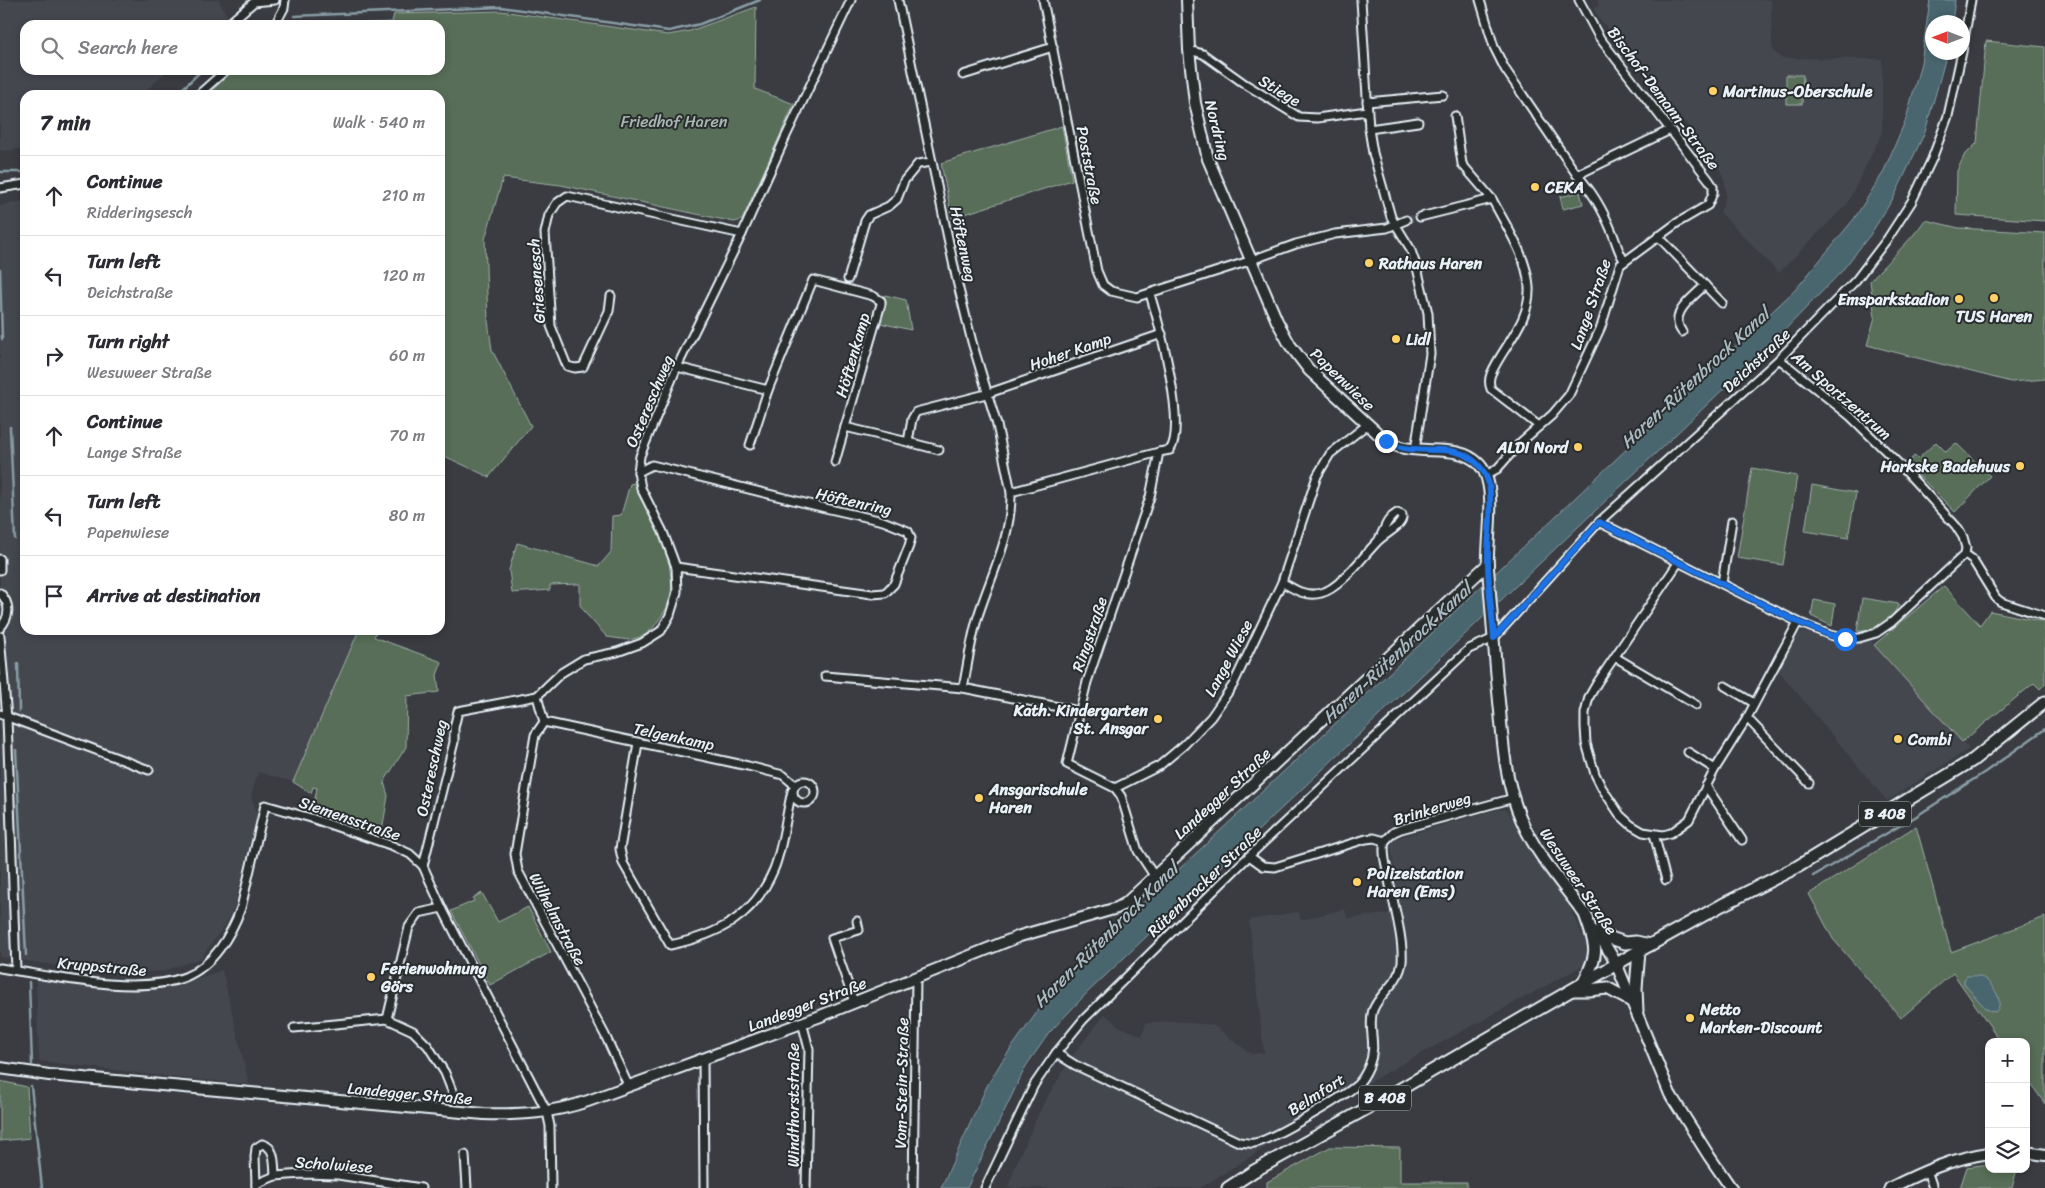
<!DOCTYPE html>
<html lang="en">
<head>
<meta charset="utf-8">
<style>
	body { margin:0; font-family:Sriracha,sans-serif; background:#f2f2f3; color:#2b2b33 }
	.controls { position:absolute; right:15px; bottom:15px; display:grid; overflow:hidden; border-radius:10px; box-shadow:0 2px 8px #0003 }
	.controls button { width:45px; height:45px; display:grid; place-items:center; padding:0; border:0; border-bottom:1px solid #e1e1e2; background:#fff; color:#2b2b33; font:25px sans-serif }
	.compass { position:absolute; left:1925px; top:15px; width:45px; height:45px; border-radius:50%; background:#fff; box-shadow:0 2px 8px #0003; rotate:270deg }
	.stop { position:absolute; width:15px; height:15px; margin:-11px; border:4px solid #1a73e8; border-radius:50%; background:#fff }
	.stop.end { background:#1a73e8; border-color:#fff; box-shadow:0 1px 5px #0008 }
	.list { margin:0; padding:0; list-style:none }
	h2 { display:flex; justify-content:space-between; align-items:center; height:65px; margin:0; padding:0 20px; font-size:21px }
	h2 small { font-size:16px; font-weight:400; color:#7c7c81 }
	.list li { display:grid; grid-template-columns:32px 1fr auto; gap:15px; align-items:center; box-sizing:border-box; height:80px; padding:0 20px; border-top:1px solid #e1e1e2 }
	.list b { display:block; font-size:19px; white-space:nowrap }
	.list p { margin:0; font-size:16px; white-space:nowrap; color:#7c7c81 }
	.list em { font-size:16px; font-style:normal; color:#7c7c81 }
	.icon { flex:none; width:28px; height:28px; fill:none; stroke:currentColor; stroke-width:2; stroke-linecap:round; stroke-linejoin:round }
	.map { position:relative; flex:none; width:2045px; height:1188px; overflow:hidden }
	.search { position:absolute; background:#fff; box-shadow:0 2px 8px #0003; left:20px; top:20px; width:425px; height:55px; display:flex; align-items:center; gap:12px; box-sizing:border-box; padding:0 18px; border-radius:15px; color:#7c7c81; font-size:19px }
	.panel { position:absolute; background:#fff; box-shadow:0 2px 8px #0003; left:20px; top:90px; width:425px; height:545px; border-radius:15px }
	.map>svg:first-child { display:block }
	.built { fill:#454650 }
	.green { fill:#586e59; stroke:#a0b0a8 }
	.water { fill:#4a656e; stroke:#899da5 }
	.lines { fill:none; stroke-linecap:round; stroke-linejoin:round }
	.stream { stroke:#899da5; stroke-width:2.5 }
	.street-tunnel { stroke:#54575d; stroke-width:7; stroke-dasharray:7 3.5; stroke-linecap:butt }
	.street-casing { stroke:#e8f1f8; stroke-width:11 }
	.secondary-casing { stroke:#e8f1f8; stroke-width:14 }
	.primary-casing { stroke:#e8f1f8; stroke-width:15 }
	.street { stroke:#2a2d2e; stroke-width:7 }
	.secondary { stroke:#2a2d2e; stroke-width:10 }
	.primary { stroke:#2a2d2e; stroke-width:11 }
	.route { stroke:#1a73e8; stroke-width:6 }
	.poi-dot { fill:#ffd166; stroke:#2a2d2e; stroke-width:2 }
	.labels { text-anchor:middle; stroke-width:4; stroke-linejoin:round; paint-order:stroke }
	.shield { fill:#2a2d2e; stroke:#afb6bb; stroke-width:1 }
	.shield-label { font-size:15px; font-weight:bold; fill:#e8f1f8 }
	.street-label { font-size:16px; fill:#e8f1f8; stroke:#2a2d2e }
	.poi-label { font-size:16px; font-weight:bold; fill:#e8f1f8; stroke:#2a2d2e; text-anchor:start }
	.park-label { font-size:16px; fill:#a7b6b0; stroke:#2a2d2e }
	.water-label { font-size:18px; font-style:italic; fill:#a9b9c1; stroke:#2a2d2e }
</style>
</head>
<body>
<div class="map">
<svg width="2045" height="1188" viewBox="0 0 2045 1188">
	<rect width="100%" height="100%" fill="#3a3c42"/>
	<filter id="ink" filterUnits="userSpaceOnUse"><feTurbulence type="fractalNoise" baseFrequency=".02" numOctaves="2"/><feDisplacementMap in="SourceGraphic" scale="10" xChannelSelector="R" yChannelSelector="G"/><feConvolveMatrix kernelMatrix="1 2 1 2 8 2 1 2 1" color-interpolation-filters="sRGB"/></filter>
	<g filter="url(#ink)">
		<g class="built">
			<polygon points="0,0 219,0 227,16 217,25 25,25 25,70 168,70 141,95 25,95 25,149 0,151"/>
			<polygon points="1597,0 1771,0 1772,46 1775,53 1782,58 1882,59 1882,133 1847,204 1779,273 1720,212 1725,200 1726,190 1724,179 1719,168 1674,108 1668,111 1636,61 1601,21 1594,9 1599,5"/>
			<polygon points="25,201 25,630 359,630 293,782 258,772 251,796 257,813 234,908 225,925 201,958 164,971 110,974 0,957 0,206 9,203"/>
			<polygon points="1805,632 1839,641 1870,640 1969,749 1887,801 1778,670 1792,640 1798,633"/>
			<polygon points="1499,809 1507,810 1568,905 1588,947 1586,964 1380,1076 1200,1188 1008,1188 1015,1166 1042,1106 1073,1055 1105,1014 1117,1025 1142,1036 1146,1023 1172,1021 1213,1025 1251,1054 1264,1053 1249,920 1298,912 1301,920 1345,909 1347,918 1387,914 1399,907 1391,845 1397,838"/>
			<polygon points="222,970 249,1084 172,1077 39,1061 36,980 107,989 144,990 182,984"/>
		</g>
		<g class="green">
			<polygon points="756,7 755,89 794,104 742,220 734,222 561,185 503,178 485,239 488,321 492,350 531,426 489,477 440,454 440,95 207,95 234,70 440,70 440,25 325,25 392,22 394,14 501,11 668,35 690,31"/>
			<polygon points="1986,41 2045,47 2045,221 1956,215 1957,171 1964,156 1977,143"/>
			<polygon points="1786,75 1803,75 1802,104 1786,104"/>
			<polygon points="1062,126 1072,180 952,218 941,163"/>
			<polygon points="1580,192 1583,204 1563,209 1560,197"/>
			<path d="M1925 220 1959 228 2045 233V379L2011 382 1867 345 1875 317 1870 281C1888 260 1909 243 1925 220Z"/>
			<polygon points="885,295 906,300 911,330 880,323"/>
			<polygon points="1936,442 1946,452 1956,443 1990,476 1955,512 1907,464 1914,456 1918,459"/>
			<polygon points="1752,468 1797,476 1783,565 1737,558"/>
			<polygon points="634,483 662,540 669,563 672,585 669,605 653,628 644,636 629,640 607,637 587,615 580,605 580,584 550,585 550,590 512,593 509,570 517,543 599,566 611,552 612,516 621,515 630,484"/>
			<polygon points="1812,485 1856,493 1848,538 1805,531"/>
			<polygon points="1944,586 1980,625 1990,611 2045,622 2045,684 2040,689 2034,683 1962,742 1874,645"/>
			<path d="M1862 598 1899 604C1891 621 1877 633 1857 631Z"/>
			<polygon points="1814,600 1835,604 1832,626 1811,616"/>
			<polygon points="359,630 377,630 374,637 442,662 437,675 439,692 407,696 406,747 384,782 388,796 381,836 312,814 317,788 313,787 311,793 293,782"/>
			<polygon points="1916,826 1951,952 2045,917 2045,1104 2026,1077 2026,1042 2001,1042 1953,973 1901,1018 1833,939 1809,894"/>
			<polygon points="482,893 498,922 528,907 551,952 490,985 451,911 474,901 473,898"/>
			<polygon points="0,1081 27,1087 30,1138 0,1141"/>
			<polygon points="1330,1147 1400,1148 1400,1182 1467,1182 1467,1188 1267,1188 1267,1182"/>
			<polygon points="1989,1164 1989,1169 2017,1169 2012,1188 1960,1188 1967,1167"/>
		</g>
		<g class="water">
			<polygon points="1930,0 1955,0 1952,22 1932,22 1932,52 1947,53 1925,132 1894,197 1870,235 1841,272 1773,342 1087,993 1049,1033 1026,1066 967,1188 941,1188 987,1086 1002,1061 1043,1004 1101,942 1430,635 1796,289 1854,219 1883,173 1906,119 1921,63"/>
			<path d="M1967 976C1973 976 1978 975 1983 978 1993 983 2006 1004 1995 1012L1986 1009 1964 984V980Z"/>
		</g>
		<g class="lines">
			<g class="stream">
				<polyline points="294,16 501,7 669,31 700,24 760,0"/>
				<polyline points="250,25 261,19"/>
				<polyline points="176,95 202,70"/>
				<polyline points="0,172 25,172"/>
				<polyline points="0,269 2,339"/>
				<polyline points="10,427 15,539"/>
				<polyline points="18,664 19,711"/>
				<polyline points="16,750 26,955"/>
				<polyline points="1813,876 1915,817 1985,772 2045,729"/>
				<polyline points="29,982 32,1064"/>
				<polyline points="31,1086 42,1188"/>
			</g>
			<polyline class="street-tunnel" points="1406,220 1420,217"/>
			<defs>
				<g id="street">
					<polyline points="898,0 957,281 972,342 997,425 1011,492"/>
					<polyline points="1043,0 1097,271 1103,285 1111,291 1137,297 1246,262 1296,244 1335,234 1387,228 1406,220"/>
					<polyline points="1361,0 1369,129 1373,153 1391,217 1410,248 1417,268 1428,313 1430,354 1415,450"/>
					<path d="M1480 0 1494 47 1505 69 1577 175C1593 192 1603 210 1612 232 1616 241 1618 252 1624 260"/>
					<polyline points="227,25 254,2 275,0"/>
					<polyline points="275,25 284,8 285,0"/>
					<polyline points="1189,50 1203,54 1245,84 1299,117 1317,118 1367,111"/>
					<polyline points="1962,51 1971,0"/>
					<polyline points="963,75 1053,47"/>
					<polyline points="198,95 226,70"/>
					<polyline points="1367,102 1443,95"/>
					<polyline points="1455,116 1462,164 1492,199"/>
					<polyline points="1369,129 1418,122"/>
					<polyline points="1577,175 1670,130"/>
					<polyline points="0,188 25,184"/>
					<path d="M1420 217 1492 199C1506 226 1527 256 1529 287 1531 321 1503 346 1491 374 1489 379 1489 384 1491 389L1539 426"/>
					<polyline points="1658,236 1722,303"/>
					<polyline points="848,279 865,221 869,215 889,206 897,199 904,181 918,164 932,162"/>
					<path d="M1150 294C1159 323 1187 426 1170 450L1159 452 1150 497 1087 682 1067 764 1115 788 1121 796 1138 851 1155 877"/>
					<polyline points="611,296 609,311 583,367 575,368 567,366 551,326 545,233 549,215 557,203 567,196 742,234"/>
					<path d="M1682 332C1668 313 1693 298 1705 285"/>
					<polyline points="1779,359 1850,416 1899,464 1956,526 1963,537 1966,548 1965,554 1972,559 1996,598 2001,602 2045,616"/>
					<polyline points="677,367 768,390 813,280 873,296 881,301 881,304 845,427 908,442 912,419 916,412 986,394 1162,334"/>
					<polyline points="908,442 939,450"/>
					<polyline points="750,445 768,390"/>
					<polyline points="835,462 845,427"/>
					<polyline points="638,472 652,465 825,508 883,521 908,531 911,538 909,546 894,584 885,593 872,594 676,567"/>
					<polyline points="1486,475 1497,469 1521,442 1552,415 1569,395 1601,327 1620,265 1677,223 1708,205 1713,193 1713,186 1709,180 1599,37 1579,0"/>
					<polyline points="1599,522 1798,622 1830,635 1845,639 1859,638 1876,633 1892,622 1965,554"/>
					<polyline points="0,559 0,570"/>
					<polyline points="1678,563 1597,683 1589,697 1585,713 1585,727 1586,743 1595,774 1602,788 1620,815 1631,825 1643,832 1663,835 1671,833 1689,820 1715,769 1747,718 1798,622"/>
					<path d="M1282 582C1295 590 1306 597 1321 593 1340 589 1363 556 1377 542 1384 534 1404 526 1402 515L1397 513C1386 519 1385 529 1379 539"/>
					<polyline points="1722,583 1732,521"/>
					<path d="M0 593C11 604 10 617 0 628"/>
					<polyline points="0,636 7,718 16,970"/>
					<polyline points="1615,657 1696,705"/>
					<polyline points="825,676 963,688"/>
					<polyline points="1725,686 1754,703"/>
					<polyline points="537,696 544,722 535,735 526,788 515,854 518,871 605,1035 629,1087"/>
					<path d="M1079 711 963 688C968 664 971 637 979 613 992 573 1012 536 1011 492L1159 452"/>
					<polyline points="0,714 149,770"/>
					<polyline points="1747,718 1809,783"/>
					<polyline points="544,722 748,766 783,775 795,785"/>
					<path d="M638 743 620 849 623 863 670 945C718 935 754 917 774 869 783 847 786 815 792 791"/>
					<polyline points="1688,752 1715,769"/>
					<circle cx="804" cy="792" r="11"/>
					<polyline points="1706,786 1742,840"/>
					<polyline points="1115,788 1159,766 1184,745 1211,717 1233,685 1282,582 1317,476 1330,454 1368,424"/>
					<polyline points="1654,834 1666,880"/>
					<polyline points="1249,856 1263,866 1275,867 1366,839 1374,838 1385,841 1394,832 1401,829 1514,798"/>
					<path d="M0 968C51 976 136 996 185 977 213 966 231 935 241 908L265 805 311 818 393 846 410 854 423 866"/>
					<polyline points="854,1002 832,938 859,930 857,921"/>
					<polyline points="387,1019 409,927 419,913 442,908"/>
					<polyline points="802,1022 809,1049 806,1188"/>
					<polyline points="294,1028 387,1019 413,1031 428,1046 445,1073 454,1096"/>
					<path d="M1056 1053 1075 1065 1239 1142C1243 1142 1249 1144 1254 1143 1270 1141 1343 1097 1357 1085 1362 1080 1366 1073 1369 1066 1378 1044 1367 1028 1373 1010 1380 992 1399 984 1402 962 1404 938 1392 899 1388 875 1386 864 1382 853 1385 841"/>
					<polyline points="703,1058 704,1188"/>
					<polyline points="465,1155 467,1188"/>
					<polyline points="1927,1170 1933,1188"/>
					<path d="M256 1184 255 1157 256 1148 262 1144C276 1147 274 1164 275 1176"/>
					<polyline points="256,1188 256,1184 275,1176 303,1174 338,1175 421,1188"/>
					<polyline points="551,1188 550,1126 547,1112 442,908 423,866 454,742 454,728 458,711 537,696 561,673 584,659 617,652 642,643 661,631 670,615 677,592 676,567 663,532 641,488 638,472 640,456 677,367 742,234 786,136 851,0"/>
					<polyline points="913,1188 916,978"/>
					<polyline points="985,1188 1034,1085 1056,1053 1083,1020 1249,856 1469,649 1494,638 1599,522 1779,359 1856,280 1888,238 1912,201 1932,159 1948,116 1962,52"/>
				</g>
				<g id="secondary">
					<path d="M1187 0 1189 50 1195 103 1208 159 1277 321 1290 345 1309 370 1386 441C1415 459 1455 440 1479 464 1499 484 1486 541 1488 568 1492 616 1495 664 1500 711 1503 747 1506 785 1521 819 1536 855 1565 887 1588 919"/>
					<polyline points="1597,931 1616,963 1670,1094 1709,1156 1731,1188"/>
					<path d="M0 1068 49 1075 484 1114C521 1115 553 1113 588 1101L818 1017 1020 936 1117 908 1126 903 1488 564"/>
					<polyline points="2026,1152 2045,1155"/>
					<path d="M1890 1188C1922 1172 1953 1158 1989 1153"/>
				</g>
				<g id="primary">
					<polyline points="1599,934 1625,943 1636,942 1650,945"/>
					<path d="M1584 982C1600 951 1596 946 1585 914"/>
					<polyline points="1572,990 1589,990 1607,988 1633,1002"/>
					<polyline points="1637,1011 1636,988 1639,951"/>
					<polyline points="1228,1188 1254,1171 1373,1105 1639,951 1722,905 1797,867 1973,760 2045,702"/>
				</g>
			</defs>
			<use href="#street" class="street-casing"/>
			<use href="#secondary" class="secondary-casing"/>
			<use href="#primary" class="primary-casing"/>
			<use href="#street" class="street"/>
			<use href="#secondary" class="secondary"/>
			<use href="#primary" class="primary"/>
		</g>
	</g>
	<g class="lines" filter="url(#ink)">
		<path class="route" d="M1386 441C1412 457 1442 443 1467 456 1479 463 1486 472 1489 485 1493 507 1488 532 1488 554 1487 582 1492 610 1494 638L1599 522 1798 622 1830 635 1845 639"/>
	</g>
	<g class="poi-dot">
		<circle cx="1713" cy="91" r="5"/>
		<circle cx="1535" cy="187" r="5"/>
		<circle cx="1369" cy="263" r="5"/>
		<circle cx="1994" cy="298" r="5"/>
		<circle cx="1959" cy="299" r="5"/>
		<circle cx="1396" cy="339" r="5"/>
		<circle cx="1578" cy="447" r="5"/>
		<circle cx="2020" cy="466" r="5"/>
		<circle cx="1158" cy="719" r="5"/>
		<circle cx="1898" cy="739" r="5"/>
		<circle cx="979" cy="798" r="5"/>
		<circle cx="1357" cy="882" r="5"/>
		<circle cx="371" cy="977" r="5"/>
		<circle cx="1690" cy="1018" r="5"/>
	</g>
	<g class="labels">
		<g class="shield">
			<rect x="1859" y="801.5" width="52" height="25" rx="4"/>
			<rect x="1359" y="1085.5" width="52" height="25" rx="4"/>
		</g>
		<g class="shield-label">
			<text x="1885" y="819">B 408</text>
			<text x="1385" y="1103">B 408</text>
		</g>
		<g class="street-label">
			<text transform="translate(1280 90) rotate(31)" y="6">Stiege</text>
			<text transform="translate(1664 98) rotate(53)" y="6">Bischof-Demann-Straße</text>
			<text transform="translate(1218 130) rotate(76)" y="6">Nordring</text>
			<text transform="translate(1090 165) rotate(79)" y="6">Poststraße</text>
			<text transform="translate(964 244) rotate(78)" y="6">Höftenweg</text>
			<text transform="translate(536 281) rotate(-94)" y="6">Griesenesch</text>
			<text transform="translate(1590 304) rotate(-71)" y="6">Lange Straße</text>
			<text transform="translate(1070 351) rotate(-19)" y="6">Hoher Kamp</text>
			<text transform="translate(852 355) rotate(-74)" y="6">Höftenkamp</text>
			<text transform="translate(1756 360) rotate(-43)" y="6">Deichstraße</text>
			<text transform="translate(1343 379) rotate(44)" y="6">Papenwiese</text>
			<text transform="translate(1842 395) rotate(41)" y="6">Am Sportzentrum</text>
			<text transform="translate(649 401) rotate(-67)" y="6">Ostereschweg</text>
			<text transform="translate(854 501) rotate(13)" y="6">Höftenring</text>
			<text transform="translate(1089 634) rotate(-71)" y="6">Ringstraße</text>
			<text transform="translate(1228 658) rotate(-62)" y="6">Lange Wiese</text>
			<text transform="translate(674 736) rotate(12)" y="6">Telgenkamp</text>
			<text transform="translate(431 768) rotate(-78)" y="6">Ostereschweg</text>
			<text transform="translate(1222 793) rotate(-43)" y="6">Landegger Straße</text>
			<text transform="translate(1432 808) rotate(-17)" y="6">Brinkerweg</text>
			<text transform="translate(350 818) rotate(19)" y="6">Siemensstraße</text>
			<text transform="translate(1204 881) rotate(-44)" y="6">Rütenbrocker Straße</text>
			<text transform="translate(1579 881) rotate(56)" y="6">Wesuweer Straße</text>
			<text transform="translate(558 919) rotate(62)" y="6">Wilhelmstraße</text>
			<text transform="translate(102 966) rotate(5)" y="6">Kruppstraße</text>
			<text transform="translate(807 1004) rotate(-21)" y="6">Landegger Straße</text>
			<text transform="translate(901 1083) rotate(-89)" y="6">Vom-Stein-Straße</text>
			<text transform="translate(410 1093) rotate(5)" y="6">Landegger Straße</text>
			<text transform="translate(1316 1094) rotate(-32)" y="6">Belmfort</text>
			<text transform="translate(793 1105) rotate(-90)" y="6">Windthorststraße</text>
			<text transform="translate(334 1164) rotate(4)" y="6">Scholwiese</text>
		</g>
		<g class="poi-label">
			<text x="1723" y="97">Martinus-Oberschule</text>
			<text x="1545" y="193">CEKA</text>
			<text x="1379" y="269">Rathaus Haren</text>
			<text x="1949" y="305" text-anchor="end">Emsparkstadion</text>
			<text x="1994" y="322" text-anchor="middle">TUS Haren</text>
			<text x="1406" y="345">Lidl</text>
			<text x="1568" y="453" text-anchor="end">ALDI Nord</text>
			<text x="2010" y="472" text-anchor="end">Harkske Badehuus</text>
			<text x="1148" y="716" text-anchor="end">Kath. Kindergarten<tspan x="1148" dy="18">St. Ansgar</tspan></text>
			<text x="1908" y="745">Combi</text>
			<text x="989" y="795">Ansgarischule<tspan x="989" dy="18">Haren</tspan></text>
			<text x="1367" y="879">Polizeistation<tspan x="1367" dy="18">Haren (Ems)</tspan></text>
			<text x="381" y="974">Ferienwohnung<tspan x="381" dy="18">Görs</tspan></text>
			<text x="1700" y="1015">Netto<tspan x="1700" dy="18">Marken-Discount</tspan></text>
		</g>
		<g class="park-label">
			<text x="674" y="127">Friedhof Haren</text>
		</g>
		<g class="water-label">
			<text transform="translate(1695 378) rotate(-43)" y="6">Haren-Rütenbrock Kanal</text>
			<text transform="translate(1397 653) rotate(-43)" y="6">Haren-Rütenbrock Kanal</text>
			<text transform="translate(1106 935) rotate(-45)" y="6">Haren-Rütenbrock Kanal</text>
		</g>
	</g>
</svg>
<div class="controls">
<button>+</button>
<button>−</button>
<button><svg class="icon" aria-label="layers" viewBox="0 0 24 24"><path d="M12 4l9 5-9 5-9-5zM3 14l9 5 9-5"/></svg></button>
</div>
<svg class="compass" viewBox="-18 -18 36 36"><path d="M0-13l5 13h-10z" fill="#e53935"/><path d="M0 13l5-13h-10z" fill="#7c7c81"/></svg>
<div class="stop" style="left:1845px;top:639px"></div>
<div class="stop end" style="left:1386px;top:441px"></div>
<div class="search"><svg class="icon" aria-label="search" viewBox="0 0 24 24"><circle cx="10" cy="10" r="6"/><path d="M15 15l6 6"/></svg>Search here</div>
<section class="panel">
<h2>7 min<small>Walk · 540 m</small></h2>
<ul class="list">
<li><svg class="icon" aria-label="ahead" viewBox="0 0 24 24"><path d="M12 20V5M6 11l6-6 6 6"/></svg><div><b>Continue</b><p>Ridderingsesch</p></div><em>210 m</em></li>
<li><svg class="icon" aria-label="left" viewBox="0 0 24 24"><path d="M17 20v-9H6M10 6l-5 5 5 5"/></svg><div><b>Turn left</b><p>Deichstraße</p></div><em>120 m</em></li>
<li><svg class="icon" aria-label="right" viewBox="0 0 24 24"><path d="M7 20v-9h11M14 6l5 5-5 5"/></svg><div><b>Turn right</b><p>Wesuweer Straße</p></div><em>60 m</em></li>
<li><svg class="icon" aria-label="ahead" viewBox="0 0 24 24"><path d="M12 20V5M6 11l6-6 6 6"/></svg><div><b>Continue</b><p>Lange Straße</p></div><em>70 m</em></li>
<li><svg class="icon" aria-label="left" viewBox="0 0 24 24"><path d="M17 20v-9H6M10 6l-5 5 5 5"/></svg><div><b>Turn left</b><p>Papenwiese</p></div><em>80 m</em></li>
<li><svg class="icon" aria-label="arrive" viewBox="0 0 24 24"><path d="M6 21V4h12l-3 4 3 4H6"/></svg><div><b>Arrive at destination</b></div></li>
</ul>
</section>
</div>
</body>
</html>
